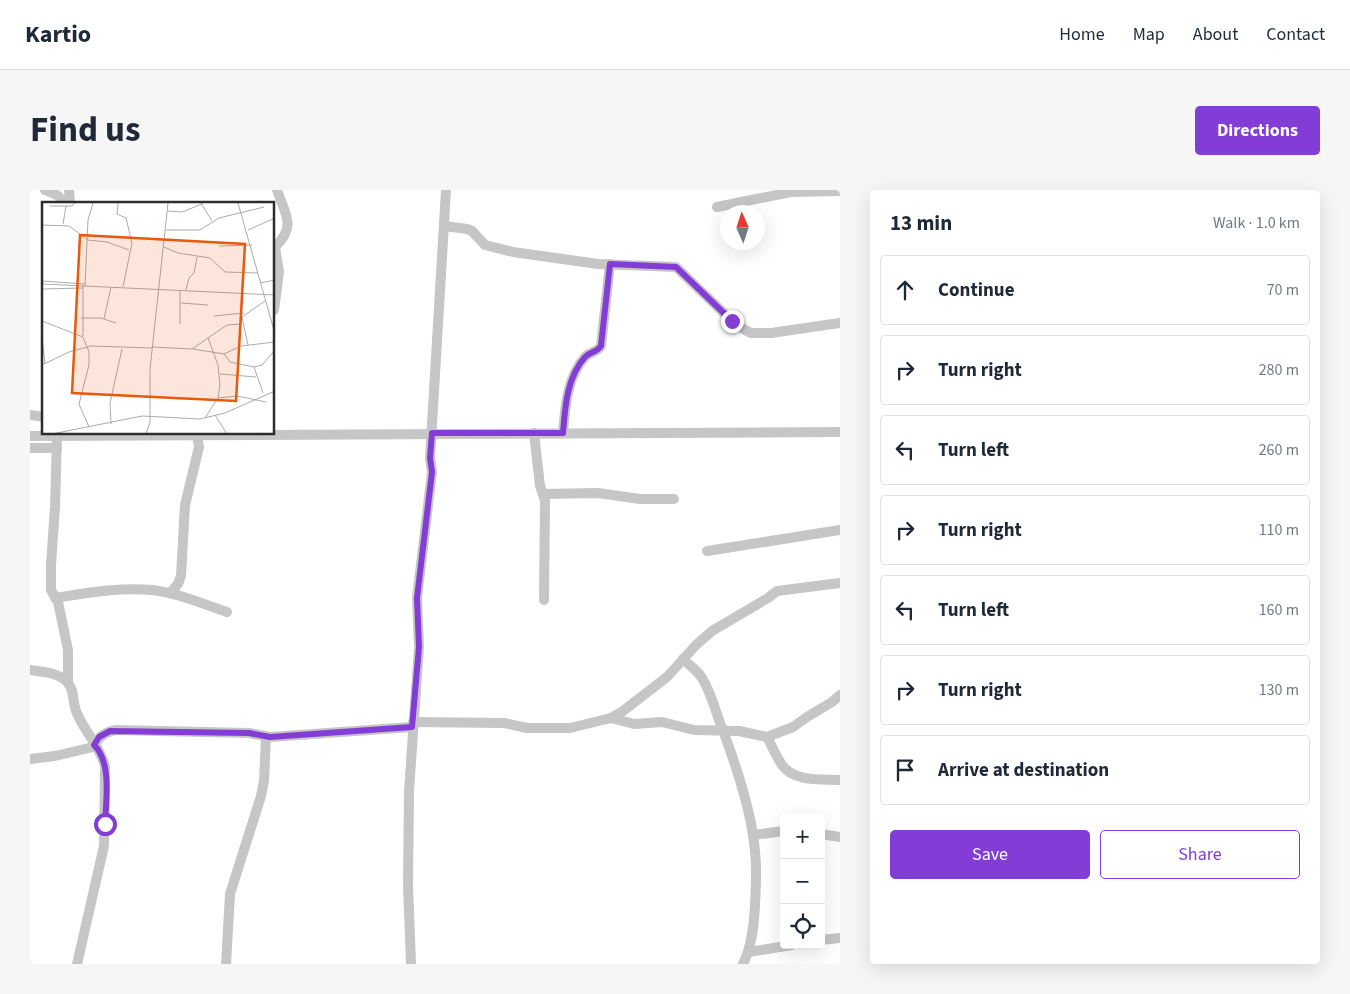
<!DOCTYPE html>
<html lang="en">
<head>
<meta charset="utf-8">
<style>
	body { margin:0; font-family:"Source Sans 3",sans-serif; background:#f6f6f7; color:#1f2937 }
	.controls { position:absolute; right:15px; bottom:15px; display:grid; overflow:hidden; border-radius:5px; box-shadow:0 5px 20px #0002 }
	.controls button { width:45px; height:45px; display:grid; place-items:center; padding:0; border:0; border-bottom:1px solid #e0e1e3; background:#fff; color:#1f2937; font:25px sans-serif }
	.compass { position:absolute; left:690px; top:15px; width:45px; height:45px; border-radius:50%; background:#fff; box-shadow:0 5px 20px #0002; rotate:357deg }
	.stop { position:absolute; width:15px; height:15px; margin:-11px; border:4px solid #843cd6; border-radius:50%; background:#fff }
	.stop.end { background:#843cd6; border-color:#fff; box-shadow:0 1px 5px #0008 }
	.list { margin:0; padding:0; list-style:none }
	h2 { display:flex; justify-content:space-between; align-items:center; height:65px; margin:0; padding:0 20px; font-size:21px }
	h2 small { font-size:16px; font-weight:400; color:#747a83 }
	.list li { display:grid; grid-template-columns:32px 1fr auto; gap:15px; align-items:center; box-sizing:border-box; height:70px; margin:0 10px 10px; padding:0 10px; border:1px solid #e0e1e3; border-radius:5px }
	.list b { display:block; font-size:19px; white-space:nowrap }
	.list em { font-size:16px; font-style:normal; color:#747a83 }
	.actions { display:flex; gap:10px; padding:15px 20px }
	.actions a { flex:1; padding:11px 0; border:1px solid #843cd6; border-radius:5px; text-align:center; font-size:18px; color:#843cd6 }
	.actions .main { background:#843cd6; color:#fff }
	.icon { flex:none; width:28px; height:28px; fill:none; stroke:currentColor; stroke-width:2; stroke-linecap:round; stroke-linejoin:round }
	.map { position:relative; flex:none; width:810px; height:774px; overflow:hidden; border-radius:5px }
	header { display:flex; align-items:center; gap:30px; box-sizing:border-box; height:70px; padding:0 25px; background:#fff; border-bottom:1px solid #e0e1e3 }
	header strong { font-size:24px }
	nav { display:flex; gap:28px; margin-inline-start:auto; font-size:18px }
	.intro { display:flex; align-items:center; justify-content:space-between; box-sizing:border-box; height:120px; padding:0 30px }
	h1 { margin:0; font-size:35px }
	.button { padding:12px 22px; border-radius:5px; background:#843cd6; color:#fff; font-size:18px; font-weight:700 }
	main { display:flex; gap:30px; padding:0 30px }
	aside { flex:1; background:#fff; border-radius:5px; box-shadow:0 5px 20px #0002 }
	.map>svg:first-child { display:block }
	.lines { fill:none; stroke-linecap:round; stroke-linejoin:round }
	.minor { stroke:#c6c6c6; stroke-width:10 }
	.route { stroke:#843cd6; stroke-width:6 }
	.inset-road { fill:none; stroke:#ababab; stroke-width:1 }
	.view { fill:#e8590c; fill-opacity:0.15; stroke:#e8590c; stroke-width:2.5 }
	.inset-edge { fill:none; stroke:#2c2c2c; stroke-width:2.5 }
</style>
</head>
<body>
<header>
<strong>Kartio</strong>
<nav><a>Home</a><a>Map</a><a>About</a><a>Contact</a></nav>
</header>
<div class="intro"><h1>Find us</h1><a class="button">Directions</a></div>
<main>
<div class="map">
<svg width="810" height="774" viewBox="0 0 810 774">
	<rect width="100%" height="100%" fill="#fff"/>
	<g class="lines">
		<g class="minor">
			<polyline points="15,0 27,5 36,14"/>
			<polyline points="39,0 40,14"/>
			<polyline points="687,17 761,2 810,1"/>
			<polyline points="414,36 437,39 442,41 455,55 483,62 568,74 646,77 702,131 715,140 721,143 741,143 810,133"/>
			<path d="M245 57C267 36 255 24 247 0"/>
			<polyline points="244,120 249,82 245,57"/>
			<polyline points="0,225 14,227"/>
			<polyline points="504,243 510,296 515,310 514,410"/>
			<path d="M533 243C535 217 537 187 555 167 560 162 567 162 571 156L580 74"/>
			<polyline points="0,246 810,242"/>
			<polyline points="27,246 25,317 21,375 21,400 28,412 38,460 38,492"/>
			<polyline points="0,258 27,258"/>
			<polyline points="514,304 568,303 610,309 644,309"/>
			<polyline points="677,361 810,340"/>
			<polyline points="140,403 148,394 151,386 155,315 169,257 167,245"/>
			<path d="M25 408C57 403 90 397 122 400 148 403 173 414 197 422"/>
			<path d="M653 469C658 474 665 479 670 485 679 497 684 516 689 530 704 569 722 620 725 662 727 679 726 698 725 715 724 735 722 756 713 774"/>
			<path d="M0 480C12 482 28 482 37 492 45 500 42 510 46 521 53 540 70 556 75 576L74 656 47 774"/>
			<polyline points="581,528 604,534 632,532 664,540 709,541 737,547 763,537 777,527 802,512 810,505"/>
			<polyline points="383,532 474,533 497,538 540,538 581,528 593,521 637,487 666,455 682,441 738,408 747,401 810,393"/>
			<path d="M737 547C742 556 746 566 752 575 764 592 791 589 810 590"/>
			<path d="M0 569 25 566 63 557C69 547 74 542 86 540L219 543 240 547 382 537"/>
			<polyline points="791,644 810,647"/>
			<polyline points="723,645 754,641"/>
			<polyline points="791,750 810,748"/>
			<polyline points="719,762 762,755"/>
			<polyline points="196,774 200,704 231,606 234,591 236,547"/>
			<polyline points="381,774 378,695 379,601 389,457 387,408 402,282 400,268 416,0"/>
		</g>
	</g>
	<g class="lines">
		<path class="route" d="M75 634C76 611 82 572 64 555L69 547 80 541 219 543 240 547 382 537 389 457 387 408 402 282 400 268 402 243H533C535 217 537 187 555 167 560 162 567 162 571 156L580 74 646 77 702 131"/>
	</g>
	<g transform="translate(12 12)">
		<rect width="232" height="232" fill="#fff"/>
		<path class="inset-road" d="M76 1 75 12 84 16 90 41 81 85M159 1 170 19M196 1 233 132M7 4H30L33 1M126 9 140 10 160 2M21 22 24 4M0 23 27 24 46 38 65 40 87 48M124 28H158L177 16 222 5M206 28 233 16M177 44 210 43M122 45 136 51 168 56 183 70 216 71M0 79 43 82M218 81 233 78M0 82 233 93M43 84 46 18 51 1M0 87 41 86M0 88V118M138 88V122M144 88 147 76 152 71 155 55M139 101 166 103M172 114 202 111M39 116H59L74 121M62 117 69 85M0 119 41 135 47 150V163L37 202 47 225M41 134V84M0 135 3 162M206 143 200 115 223 99M110 145 150 147 185 123 199 122M151 147 182 152 199 144 233 140M182 152 188 160 212 165 220 163 233 148M0 163 27 150 49 144 110 146M212 165 221 191M178 172 214 175M176 196 195 194 224 200M173 213 185 232M163 216 176 196 178 183 176 163 166 136M69 222 68 201 80 147M10 232 100 214 158 217 183 211 233 189M104 232 108 220V167L126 1"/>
		<path class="view" d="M38 33 203 42 194 199 30 191Z"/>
		<rect width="232" height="232" class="inset-edge"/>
	</g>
</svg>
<div class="controls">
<button>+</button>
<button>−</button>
<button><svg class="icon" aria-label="locate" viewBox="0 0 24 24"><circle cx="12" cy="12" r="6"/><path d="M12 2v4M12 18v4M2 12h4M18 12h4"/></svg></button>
</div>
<svg class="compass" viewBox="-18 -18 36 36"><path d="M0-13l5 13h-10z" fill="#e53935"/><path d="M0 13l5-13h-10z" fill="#747a83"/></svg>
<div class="stop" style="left:75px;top:634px"></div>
<div class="stop end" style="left:702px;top:131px"></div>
</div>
<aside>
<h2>13 min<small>Walk · 1.0 km</small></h2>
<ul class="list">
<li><svg class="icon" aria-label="ahead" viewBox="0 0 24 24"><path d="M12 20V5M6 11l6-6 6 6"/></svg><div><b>Continue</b></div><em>70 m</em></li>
<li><svg class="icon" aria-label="right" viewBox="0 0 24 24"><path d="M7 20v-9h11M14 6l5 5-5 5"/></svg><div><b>Turn right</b></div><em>280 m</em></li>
<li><svg class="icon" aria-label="left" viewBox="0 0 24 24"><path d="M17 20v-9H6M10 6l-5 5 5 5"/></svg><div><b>Turn left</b></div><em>260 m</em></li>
<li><svg class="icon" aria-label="right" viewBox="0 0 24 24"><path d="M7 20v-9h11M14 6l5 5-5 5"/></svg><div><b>Turn right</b></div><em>110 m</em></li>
<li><svg class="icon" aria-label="left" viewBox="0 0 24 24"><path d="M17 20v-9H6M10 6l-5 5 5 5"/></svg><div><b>Turn left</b></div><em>160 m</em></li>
<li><svg class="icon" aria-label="right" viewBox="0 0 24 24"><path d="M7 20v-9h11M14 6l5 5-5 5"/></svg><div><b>Turn right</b></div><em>130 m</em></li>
<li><svg class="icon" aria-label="arrive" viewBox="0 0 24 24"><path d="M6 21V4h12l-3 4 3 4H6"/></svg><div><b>Arrive at destination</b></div></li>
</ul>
<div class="actions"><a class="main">Save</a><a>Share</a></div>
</aside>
</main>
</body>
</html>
